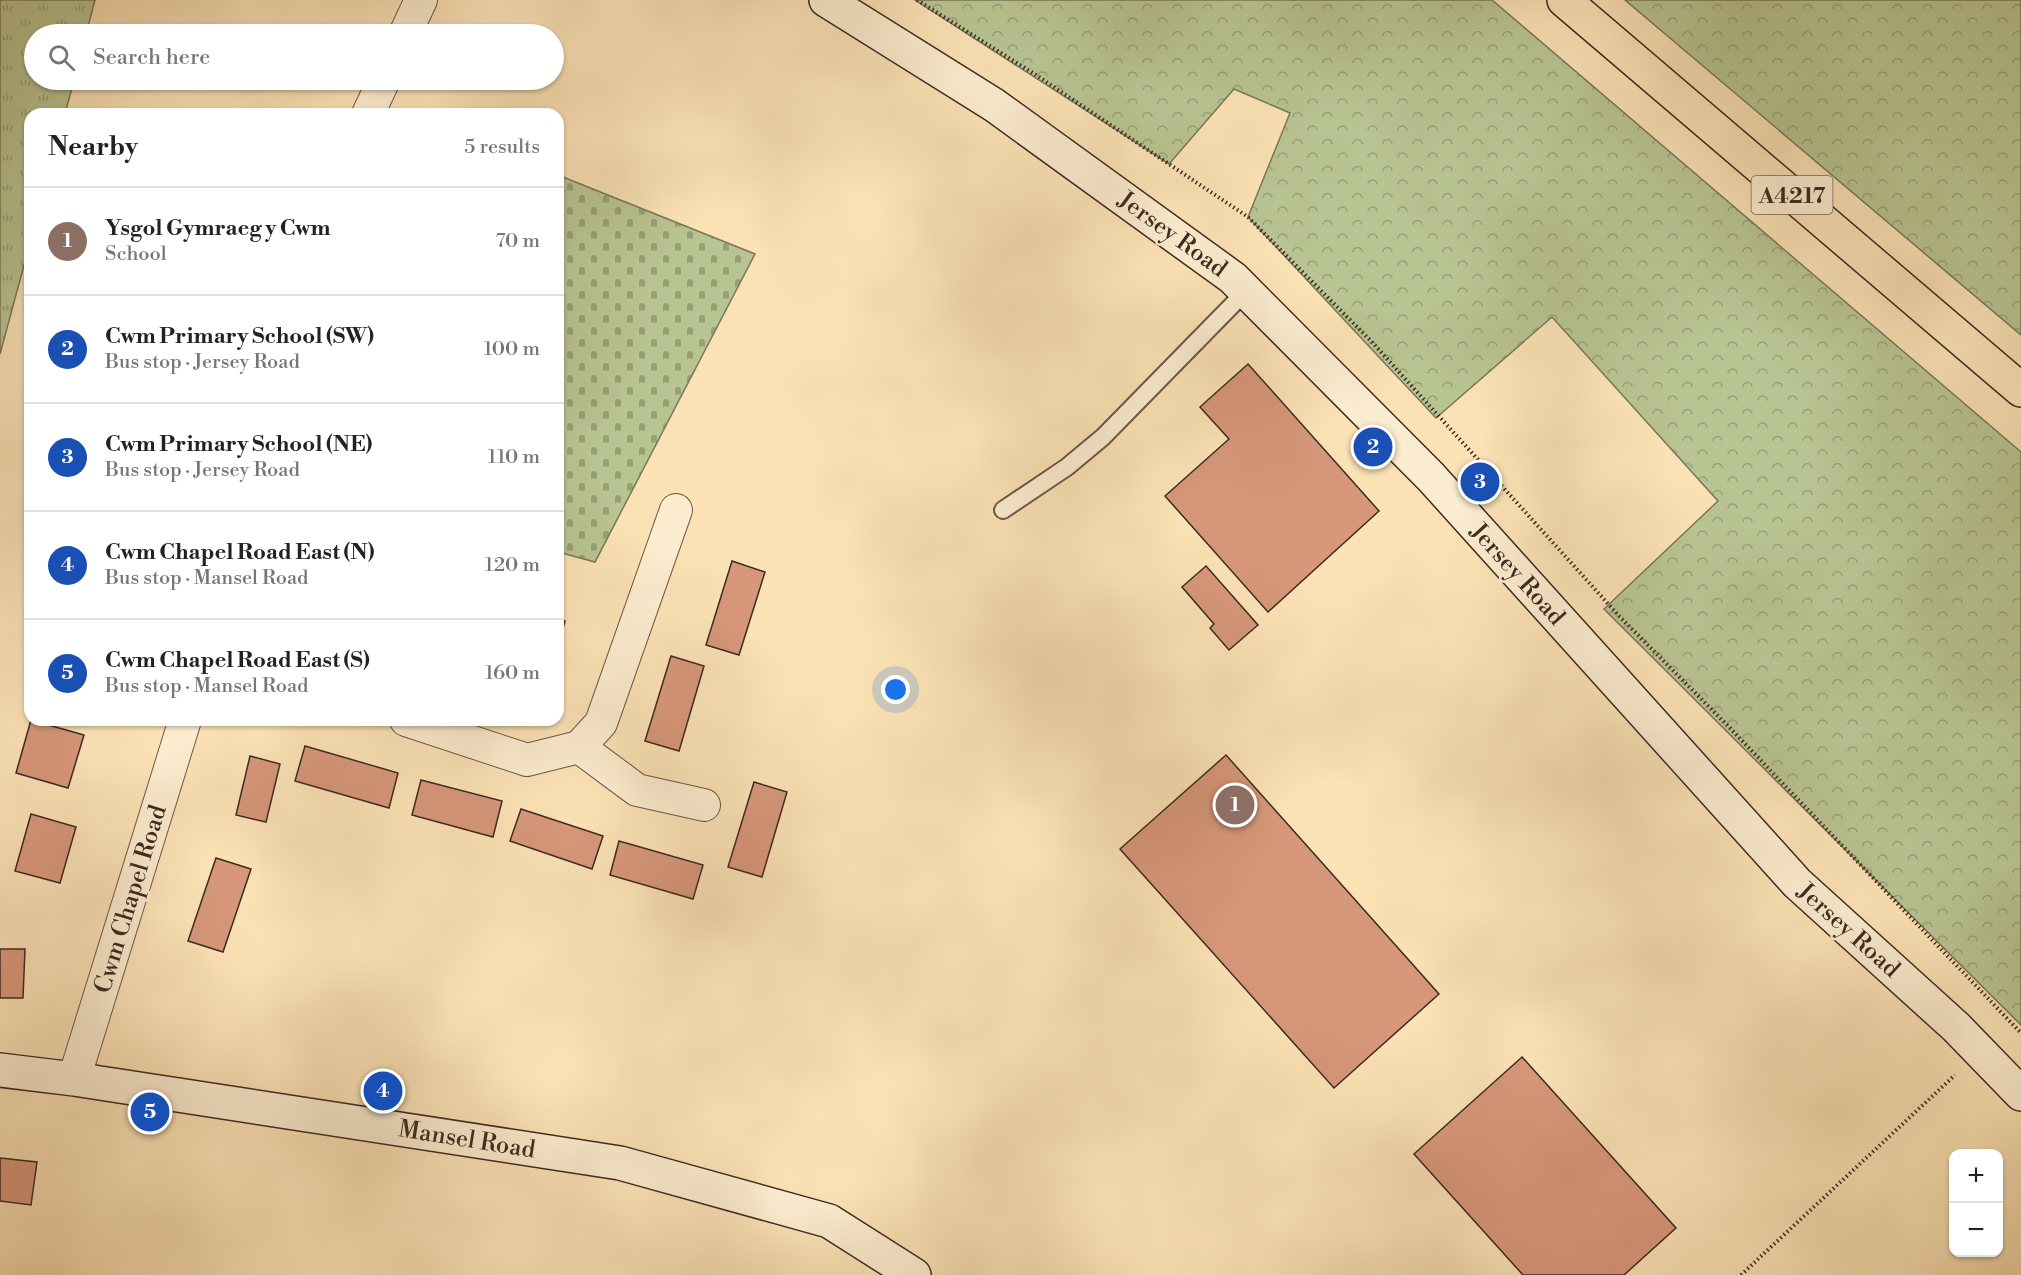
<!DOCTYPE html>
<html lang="en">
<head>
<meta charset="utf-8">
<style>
	body { margin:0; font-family:"Libre Bodoni",serif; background:#f6f6f6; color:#222 }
	.controls { position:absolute; right:18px; bottom:18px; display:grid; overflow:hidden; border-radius:12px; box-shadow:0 2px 4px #0004 }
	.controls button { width:54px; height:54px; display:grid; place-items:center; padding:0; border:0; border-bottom:2px solid #e0e0e0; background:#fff; color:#222; font:30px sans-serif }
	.you { position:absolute; left:896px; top:690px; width:21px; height:21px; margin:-15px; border:4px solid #fff; border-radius:50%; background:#1a73e8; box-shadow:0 0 0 9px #1a73e833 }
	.badge { display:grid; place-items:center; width:39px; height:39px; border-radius:50%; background:#1a73e8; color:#fff; font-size:20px; font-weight:700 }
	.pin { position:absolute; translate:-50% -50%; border:3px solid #fff; box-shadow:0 2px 6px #0006 }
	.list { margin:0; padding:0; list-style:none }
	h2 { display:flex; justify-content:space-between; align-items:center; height:78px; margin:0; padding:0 24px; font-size:26px }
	h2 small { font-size:20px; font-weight:400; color:#767676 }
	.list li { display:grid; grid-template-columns:39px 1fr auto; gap:18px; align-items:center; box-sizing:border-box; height:108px; padding:0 24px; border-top:2px solid #e0e0e0 }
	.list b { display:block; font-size:22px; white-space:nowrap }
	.list p { margin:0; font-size:20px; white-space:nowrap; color:#767676 }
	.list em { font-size:20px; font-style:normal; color:#767676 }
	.icon { flex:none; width:33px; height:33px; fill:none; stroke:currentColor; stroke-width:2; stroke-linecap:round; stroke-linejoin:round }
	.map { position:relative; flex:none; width:2021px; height:1275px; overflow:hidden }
	.search { position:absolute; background:#fff; box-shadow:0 2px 4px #0004; left:24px; top:24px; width:540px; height:66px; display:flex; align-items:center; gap:15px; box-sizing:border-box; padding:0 21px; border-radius:33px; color:#767676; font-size:22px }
	.panel { position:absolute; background:#fff; box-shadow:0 2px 4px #0004; left:24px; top:108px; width:540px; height:618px; border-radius:18px }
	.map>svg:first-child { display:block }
	.grass { fill:url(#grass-tufts); stroke:#7a775a; stroke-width:1.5 }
	.forest { fill:url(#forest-crowns); stroke:#7a775a; stroke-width:1.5 }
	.cemetery { fill:url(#cemetery-stones); stroke:#7a775a; stroke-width:1.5 }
	.building { fill:#d7977a; stroke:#3c2a22; stroke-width:1.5 }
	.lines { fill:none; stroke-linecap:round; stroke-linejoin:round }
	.lane-casing { stroke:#6c5847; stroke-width:20 }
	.street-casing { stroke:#6c5847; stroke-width:34 }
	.secondary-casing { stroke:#3c2a22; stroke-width:36 }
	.primary-casing { stroke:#3c2a22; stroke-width:36 }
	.path { stroke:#3c2a22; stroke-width:4; stroke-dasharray:1.5 3; stroke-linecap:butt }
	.lane { stroke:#fceccf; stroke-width:16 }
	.street { stroke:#fceccf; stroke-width:32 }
	.secondary { stroke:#fceccf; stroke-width:33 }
	.primary { stroke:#fbe2b5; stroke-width:33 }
	.labels { text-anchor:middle; stroke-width:5; stroke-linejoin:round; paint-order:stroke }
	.shield { fill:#fceccf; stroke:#766456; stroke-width:1.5 }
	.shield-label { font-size:22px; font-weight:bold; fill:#3c2a22 }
	.street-label { font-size:24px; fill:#3c2a22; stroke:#fceccf }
</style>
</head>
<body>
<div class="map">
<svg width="2021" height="1275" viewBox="0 0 2021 1275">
	<defs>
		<pattern id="grass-tufts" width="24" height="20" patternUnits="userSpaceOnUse" patternTransform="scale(1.5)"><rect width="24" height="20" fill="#b8c492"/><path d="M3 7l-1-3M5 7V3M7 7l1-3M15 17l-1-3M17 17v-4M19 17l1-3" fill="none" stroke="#979f77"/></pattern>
		<pattern id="forest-crowns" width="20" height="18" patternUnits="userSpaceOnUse" patternTransform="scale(1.5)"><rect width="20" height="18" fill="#b8c492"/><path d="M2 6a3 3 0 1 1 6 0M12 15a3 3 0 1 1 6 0" fill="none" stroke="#979f77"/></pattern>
		<pattern id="cemetery-stones" width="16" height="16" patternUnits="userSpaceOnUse" patternTransform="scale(1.5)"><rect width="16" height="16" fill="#b8c492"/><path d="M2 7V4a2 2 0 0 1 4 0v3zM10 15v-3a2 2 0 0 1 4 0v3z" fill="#979f77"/></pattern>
	</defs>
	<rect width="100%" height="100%" fill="#fbe2b5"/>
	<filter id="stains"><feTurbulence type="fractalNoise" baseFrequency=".00333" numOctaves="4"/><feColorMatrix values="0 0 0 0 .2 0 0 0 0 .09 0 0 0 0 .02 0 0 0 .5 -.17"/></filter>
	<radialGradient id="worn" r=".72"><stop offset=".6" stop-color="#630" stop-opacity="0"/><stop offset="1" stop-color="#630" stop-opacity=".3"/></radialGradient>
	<polygon class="grass" points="0,0 95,0 86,34 34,34 34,80 74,80 65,114 30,114 30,243 0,354"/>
	<g class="forest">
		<polygon points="915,0 1492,0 2021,452 2021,1025 1604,609 1718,501 1552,317 1436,418 1248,217 1290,113 1234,89 1169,164"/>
		<polygon points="1625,0 2021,0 2021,335"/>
	</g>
	<polygon class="cemetery" points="558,175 755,254 595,562 558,552"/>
	<g class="building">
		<polygon points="1248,364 1379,511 1268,612 1165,496 1229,439 1200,407"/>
		<polygon points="732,561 765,572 739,655 706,645"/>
		<polygon points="1206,566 1258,625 1229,650 1210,628 1214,624 1182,587"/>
		<polygon points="558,619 565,621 558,646"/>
		<polygon points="671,656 704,666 679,751 645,741"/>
		<polygon points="31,720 84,735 68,788 16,773"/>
		<polygon points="305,746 398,773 389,808 295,781"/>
		<polygon points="1226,755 1439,994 1334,1088 1120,849"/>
		<polygon points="250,756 280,764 266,822 236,815"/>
		<polygon points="421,780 502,801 493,837 412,815"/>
		<polygon points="754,782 787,792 762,877 728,867"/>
		<polygon points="521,809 603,836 592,869 510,841"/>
		<polygon points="31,814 76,827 60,883 15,871"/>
		<polygon points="619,841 703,865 693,899 610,875"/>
		<polygon points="216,858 251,869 223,952 188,941"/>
		<polygon points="0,949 25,949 23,998 0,998"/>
		<polygon points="1522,1057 1676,1228 1624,1275 1523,1275 1414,1154"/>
		<polygon points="0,1158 37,1162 31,1205 0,1201"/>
	</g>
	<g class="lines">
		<defs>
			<polyline id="lane" points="1003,510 1067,467 1103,437 1246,291"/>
			<g id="street">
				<polyline points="405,34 421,0"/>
				<polyline points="368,114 384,80"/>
				<polyline points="406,720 527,760 579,747 601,723 676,510"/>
				<polyline points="579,747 637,790 704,805"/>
				<polyline points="74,1079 185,720"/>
			</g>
			<g id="secondary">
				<polyline points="826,0 994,105 1233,278 1431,477 1797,883 1956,1027 2021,1094"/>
				<polyline points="0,1070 74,1079 620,1163 829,1221 914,1275"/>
			</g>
			<polyline id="primary" points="1564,0 2021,390"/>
		</defs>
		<use href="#lane" class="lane-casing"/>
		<use href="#street" class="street-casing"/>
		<use href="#secondary" class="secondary-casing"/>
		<use href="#primary" class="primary-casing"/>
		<g class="path">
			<polyline points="917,0 1036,75 1248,217 1371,341 1620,617 1728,726 2021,1033"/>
			<polyline points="1741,1275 1955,1075"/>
		</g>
		<use href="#lane" class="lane"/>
		<use href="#street" class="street"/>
		<use href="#secondary" class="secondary"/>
		<use href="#primary" class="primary"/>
	</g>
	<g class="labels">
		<rect class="shield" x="1751.5" y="176" width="81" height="38" rx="4.5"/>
		<g class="shield-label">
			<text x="1792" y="203">A4217</text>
		</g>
		<g class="street-label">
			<text transform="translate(1173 234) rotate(36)" y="8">Jersey Road</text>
			<text transform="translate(1518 574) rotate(48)" y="8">Jersey Road</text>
			<text transform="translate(130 899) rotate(-73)" y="8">Cwm Chapel Road</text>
			<text transform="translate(1849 930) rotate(42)" y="8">Jersey Road</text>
			<text transform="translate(467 1139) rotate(9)" y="8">Mansel Road</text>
		</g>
	</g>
	<rect width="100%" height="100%" filter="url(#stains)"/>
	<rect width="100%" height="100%" fill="url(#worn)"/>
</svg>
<div class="controls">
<button>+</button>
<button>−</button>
</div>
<div class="you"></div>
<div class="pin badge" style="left:1235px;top:805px;background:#8d6e63">1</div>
<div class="pin badge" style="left:1373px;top:447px;background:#1a4fb4">2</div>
<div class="pin badge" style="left:1480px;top:482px;background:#1a4fb4">3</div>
<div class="pin badge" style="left:383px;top:1091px;background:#1a4fb4">4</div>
<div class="pin badge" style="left:150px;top:1112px;background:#1a4fb4">5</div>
<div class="search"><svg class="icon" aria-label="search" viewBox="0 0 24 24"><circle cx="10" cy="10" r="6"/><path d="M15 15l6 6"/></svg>Search here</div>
<section class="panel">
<h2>Nearby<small>5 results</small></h2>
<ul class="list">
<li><span class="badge" style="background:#8d6e63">1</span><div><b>Ysgol Gymraeg y Cwm</b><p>School</p></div><em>70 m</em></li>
<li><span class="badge" style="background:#1a4fb4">2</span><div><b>Cwm Primary School (SW)</b><p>Bus stop · Jersey Road</p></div><em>100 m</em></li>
<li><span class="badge" style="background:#1a4fb4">3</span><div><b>Cwm Primary School (NE)</b><p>Bus stop · Jersey Road</p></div><em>110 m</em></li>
<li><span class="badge" style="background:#1a4fb4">4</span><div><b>Cwm Chapel Road East (N)</b><p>Bus stop · Mansel Road</p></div><em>120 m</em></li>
<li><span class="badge" style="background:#1a4fb4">5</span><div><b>Cwm Chapel Road East (S)</b><p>Bus stop · Mansel Road</p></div><em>160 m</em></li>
</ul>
</section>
</div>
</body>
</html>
